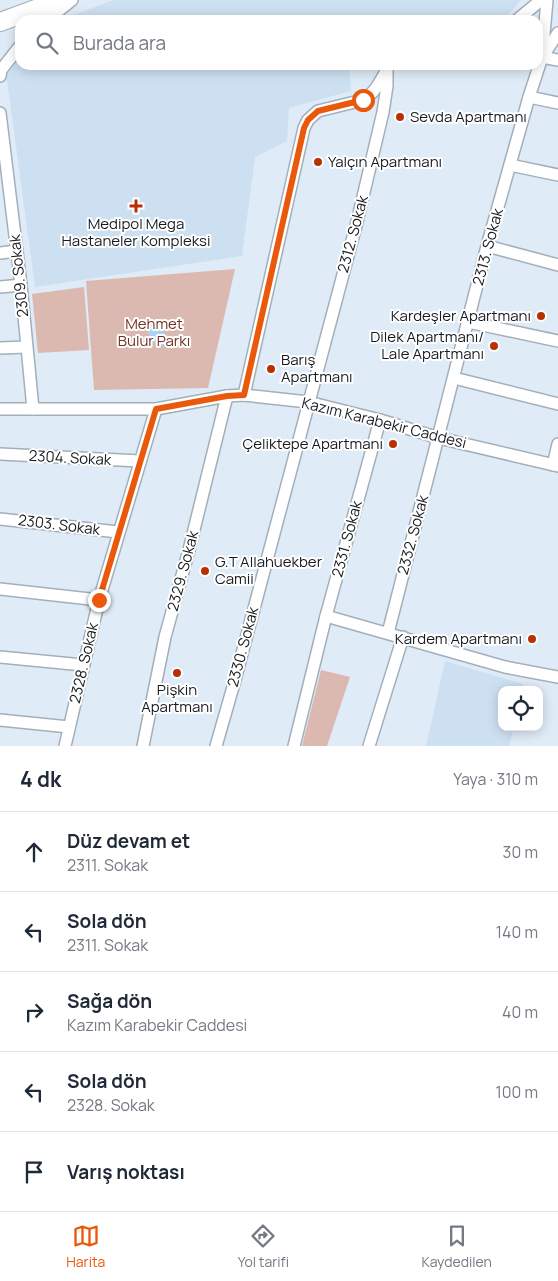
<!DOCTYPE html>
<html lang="tr">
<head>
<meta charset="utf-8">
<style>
	body { margin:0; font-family:Manrope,sans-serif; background:#f6f6f7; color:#1f2937 }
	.controls { position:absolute; right:15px; bottom:15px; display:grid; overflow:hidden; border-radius:10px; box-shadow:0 2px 12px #0003 }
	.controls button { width:45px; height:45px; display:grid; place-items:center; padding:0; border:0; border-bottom:1px solid #e0e1e3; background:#fff; color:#1f2937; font:25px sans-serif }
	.stop { position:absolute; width:15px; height:15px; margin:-11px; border:4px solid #ea580c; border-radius:50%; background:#fff }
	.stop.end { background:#ea580c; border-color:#fff; box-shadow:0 1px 5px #0008 }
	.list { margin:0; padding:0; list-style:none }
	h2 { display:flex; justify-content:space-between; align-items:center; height:65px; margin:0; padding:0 20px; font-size:21px }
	h2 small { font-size:16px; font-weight:400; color:#747a83 }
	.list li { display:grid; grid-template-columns:32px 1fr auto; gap:15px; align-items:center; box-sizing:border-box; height:80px; padding:0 20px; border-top:1px solid #e0e1e3 }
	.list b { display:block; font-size:19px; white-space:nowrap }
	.list p { margin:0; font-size:16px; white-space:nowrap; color:#747a83 }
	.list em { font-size:16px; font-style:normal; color:#747a83 }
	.icon { flex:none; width:28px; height:28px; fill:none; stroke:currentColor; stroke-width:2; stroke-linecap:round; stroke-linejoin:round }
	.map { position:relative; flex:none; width:558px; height:746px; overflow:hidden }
	.search { position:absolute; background:#fff; box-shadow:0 2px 12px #0003; left:15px; right:15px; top:15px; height:55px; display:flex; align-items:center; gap:12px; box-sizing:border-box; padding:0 18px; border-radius:15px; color:#747a83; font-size:19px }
	.sheet { height:465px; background:#fff }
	nav { display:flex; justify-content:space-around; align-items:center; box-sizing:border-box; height:70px; border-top:1px solid #e0e1e3; background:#fff; font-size:14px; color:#747a83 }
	nav a { display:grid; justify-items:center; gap:2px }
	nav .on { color:#ea580c }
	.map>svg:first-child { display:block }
	.built { fill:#cde0f1 }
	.green { fill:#dbb9b0 }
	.water { fill:#aad2f4 }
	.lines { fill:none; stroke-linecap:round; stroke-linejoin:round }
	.minor-casing { stroke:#a3afb9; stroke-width:14 }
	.primary-casing { stroke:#a3afb9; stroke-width:20 }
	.minor { stroke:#fff; stroke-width:11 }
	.primary { stroke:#fff; stroke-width:18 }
	.route { stroke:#ea580c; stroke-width:6 }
	.poi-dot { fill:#b92f04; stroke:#fff; stroke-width:2 }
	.labels { text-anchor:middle; stroke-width:4; stroke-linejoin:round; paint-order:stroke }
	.poi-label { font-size:15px; fill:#171b1f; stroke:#fff; text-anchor:start }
	.street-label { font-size:15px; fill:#171b1f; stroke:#fff }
	.park-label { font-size:15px; fill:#713122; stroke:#fff }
</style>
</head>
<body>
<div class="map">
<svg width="558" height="746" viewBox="0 0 558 746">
	<rect width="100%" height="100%" fill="#dfebf7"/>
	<g class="built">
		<polygon points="113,0 521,0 504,20 61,20"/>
		<polygon points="20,57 20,65 349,65 351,91 289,108 287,141 255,157 242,256 35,287 6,73"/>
		<polygon points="445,661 523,684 522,690 502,690 502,727 514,727 509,746 426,746"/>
	</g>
	<g class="green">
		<polygon points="235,269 208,388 94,390 86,281"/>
		<polygon points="84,287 89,350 38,353 32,294"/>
		<polygon points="321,670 350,677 327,746 302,746"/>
	</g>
	<path class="water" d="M156 321 161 323 164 333 170 337 172 344C155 349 150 342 147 327L149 323Z"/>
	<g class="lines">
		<defs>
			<g id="minor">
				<polyline points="47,20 72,0"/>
				<polyline points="517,20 541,0"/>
				<polyline points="543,56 558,33"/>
				<polyline points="542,57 558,60"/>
				<polyline points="0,76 1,70 20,46"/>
				<polyline points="529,97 558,103"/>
				<polyline points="0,113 21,285 33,409"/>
				<polyline points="510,165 558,175"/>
				<polyline points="487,246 558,265"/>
				<polyline points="0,253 17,251"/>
				<polyline points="0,287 21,285"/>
				<polyline points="468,322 558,341"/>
				<polyline points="0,348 26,347"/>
				<polyline points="454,378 558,404"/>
				<path d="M244 395 304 128 308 120 318 111 363 100C374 94 380 82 386 71"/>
				<polyline points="0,409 156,409 227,396 244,395 308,402 380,420 439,438 558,466"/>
				<polyline points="0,454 140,461"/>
				<polyline points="553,465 558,444"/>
				<polyline points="0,519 118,532"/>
				<polyline points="0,589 99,600"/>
				<polyline points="326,616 505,667 558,677"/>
				<polyline points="388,633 487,246 529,97 542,57 547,0"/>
				<polyline points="0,657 83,665"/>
				<polyline points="0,720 69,727"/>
				<polyline points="65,746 99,600 156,409"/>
				<polyline points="143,746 165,637 189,550 227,396"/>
				<polyline points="216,746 235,680 357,222 383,112 387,86 387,65"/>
				<polyline points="294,746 326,616 380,420"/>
				<polyline points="369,746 403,637"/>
			</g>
			<polyline id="primary" points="0,22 60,0"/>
		</defs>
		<use href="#minor" class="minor-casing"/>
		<use href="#primary" class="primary-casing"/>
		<use href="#minor" class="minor"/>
		<use href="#primary" class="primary"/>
	</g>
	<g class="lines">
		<polyline class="route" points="99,600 156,409 227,396 244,395 304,128 308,120 318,111 363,100"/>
	</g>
	<g class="poi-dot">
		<circle cx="400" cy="117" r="5"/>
		<circle cx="318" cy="162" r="5"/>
		<path d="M133.5 198.5h5v5h5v5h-5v5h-5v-5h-5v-5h5z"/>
		<circle cx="541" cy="316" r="5"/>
		<circle cx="494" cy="346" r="5"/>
		<circle cx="271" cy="369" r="5"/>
		<circle cx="393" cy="444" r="5"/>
		<circle cx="205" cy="571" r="5"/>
		<circle cx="532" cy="639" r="5"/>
		<circle cx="177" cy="673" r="5"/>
	</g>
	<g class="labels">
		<g class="poi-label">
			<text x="410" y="122">Sevda Apartmanı</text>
			<text x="328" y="167">Yalçın Apartmanı</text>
			<text x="136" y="229" text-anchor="middle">Medipol Mega<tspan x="136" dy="17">Hastaneler Kompleksi</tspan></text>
			<text x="531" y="321" text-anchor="end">Kardeşler Apartmanı</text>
			<text x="484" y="342" text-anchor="end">Dilek Apartmanı/<tspan x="484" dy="17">Lale Apartmanı</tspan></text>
			<text x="281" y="365">Barış<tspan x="281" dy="17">Apartmanı</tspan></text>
			<text x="383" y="449" text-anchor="end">Çeliktepe Apartmanı</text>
			<text x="215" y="567">G.T Allahuekber<tspan x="215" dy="17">Camii</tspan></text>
			<text x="522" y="644" text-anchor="end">Kardem Apartmanı</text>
			<text x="177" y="695" text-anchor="middle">Pişkin<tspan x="177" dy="17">Apartmanı</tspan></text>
		</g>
		<g class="street-label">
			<text transform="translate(353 234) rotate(-75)" y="5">2312. Sokak</text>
			<text transform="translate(488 247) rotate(-75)" y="5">2313. Sokak</text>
			<text transform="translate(19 276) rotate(-96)" y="5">2309. Sokak</text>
			<text transform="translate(384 423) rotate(14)" y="5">Kazım Karabekir Caddesi</text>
			<text transform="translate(70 458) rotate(3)" y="5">2304. Sokak</text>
			<text transform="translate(59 525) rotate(7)" y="5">2303. Sokak</text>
			<text transform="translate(413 535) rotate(-75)" y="5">2332. Sokak</text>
			<text transform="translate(347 539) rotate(-75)" y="5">2331. Sokak</text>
			<text transform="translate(183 571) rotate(-75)" y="5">2329. Sokak</text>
			<text transform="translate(243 647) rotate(-75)" y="5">2330. Sokak</text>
			<text transform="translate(84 663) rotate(-77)" y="5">2328. Sokak</text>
		</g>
		<g class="park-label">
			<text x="154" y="329">Mehmet<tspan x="154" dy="17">Bulur Parkı</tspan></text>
		</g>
	</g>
</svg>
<div class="controls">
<button><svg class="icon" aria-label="locate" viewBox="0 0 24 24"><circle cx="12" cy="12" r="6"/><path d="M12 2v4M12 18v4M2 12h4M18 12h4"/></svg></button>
</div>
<div class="stop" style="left:363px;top:100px"></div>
<div class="stop end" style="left:99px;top:600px"></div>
<div class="search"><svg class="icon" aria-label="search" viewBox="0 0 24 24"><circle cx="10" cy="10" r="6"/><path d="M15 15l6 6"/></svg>Burada ara</div>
</div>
<section class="sheet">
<h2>4 dk<small>Yaya · 310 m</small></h2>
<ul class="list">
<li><svg class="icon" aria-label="ahead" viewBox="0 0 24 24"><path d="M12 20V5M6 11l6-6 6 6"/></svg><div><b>Düz devam et</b><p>2311. Sokak</p></div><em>30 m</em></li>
<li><svg class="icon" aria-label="left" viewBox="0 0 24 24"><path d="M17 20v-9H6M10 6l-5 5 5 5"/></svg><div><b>Sola dön</b><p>2311. Sokak</p></div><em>140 m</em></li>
<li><svg class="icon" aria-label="right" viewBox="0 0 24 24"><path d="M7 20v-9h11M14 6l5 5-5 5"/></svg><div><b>Sağa dön</b><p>Kazım Karabekir Caddesi</p></div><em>40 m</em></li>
<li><svg class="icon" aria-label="left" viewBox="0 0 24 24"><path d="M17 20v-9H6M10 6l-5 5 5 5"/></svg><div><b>Sola dön</b><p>2328. Sokak</p></div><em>100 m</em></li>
<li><svg class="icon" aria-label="arrive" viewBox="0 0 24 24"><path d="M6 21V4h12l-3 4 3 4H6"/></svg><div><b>Varış noktası</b></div></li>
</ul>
</section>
<nav>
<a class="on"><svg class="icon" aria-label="map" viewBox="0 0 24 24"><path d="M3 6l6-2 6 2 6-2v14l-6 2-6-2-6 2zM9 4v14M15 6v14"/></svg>Harita</a>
<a><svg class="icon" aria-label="directions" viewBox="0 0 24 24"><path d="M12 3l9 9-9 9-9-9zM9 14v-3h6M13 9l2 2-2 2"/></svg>Yol tarifi</a>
<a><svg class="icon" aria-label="saved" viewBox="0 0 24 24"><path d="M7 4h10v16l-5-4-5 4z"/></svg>Kaydedilen</a>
</nav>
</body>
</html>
